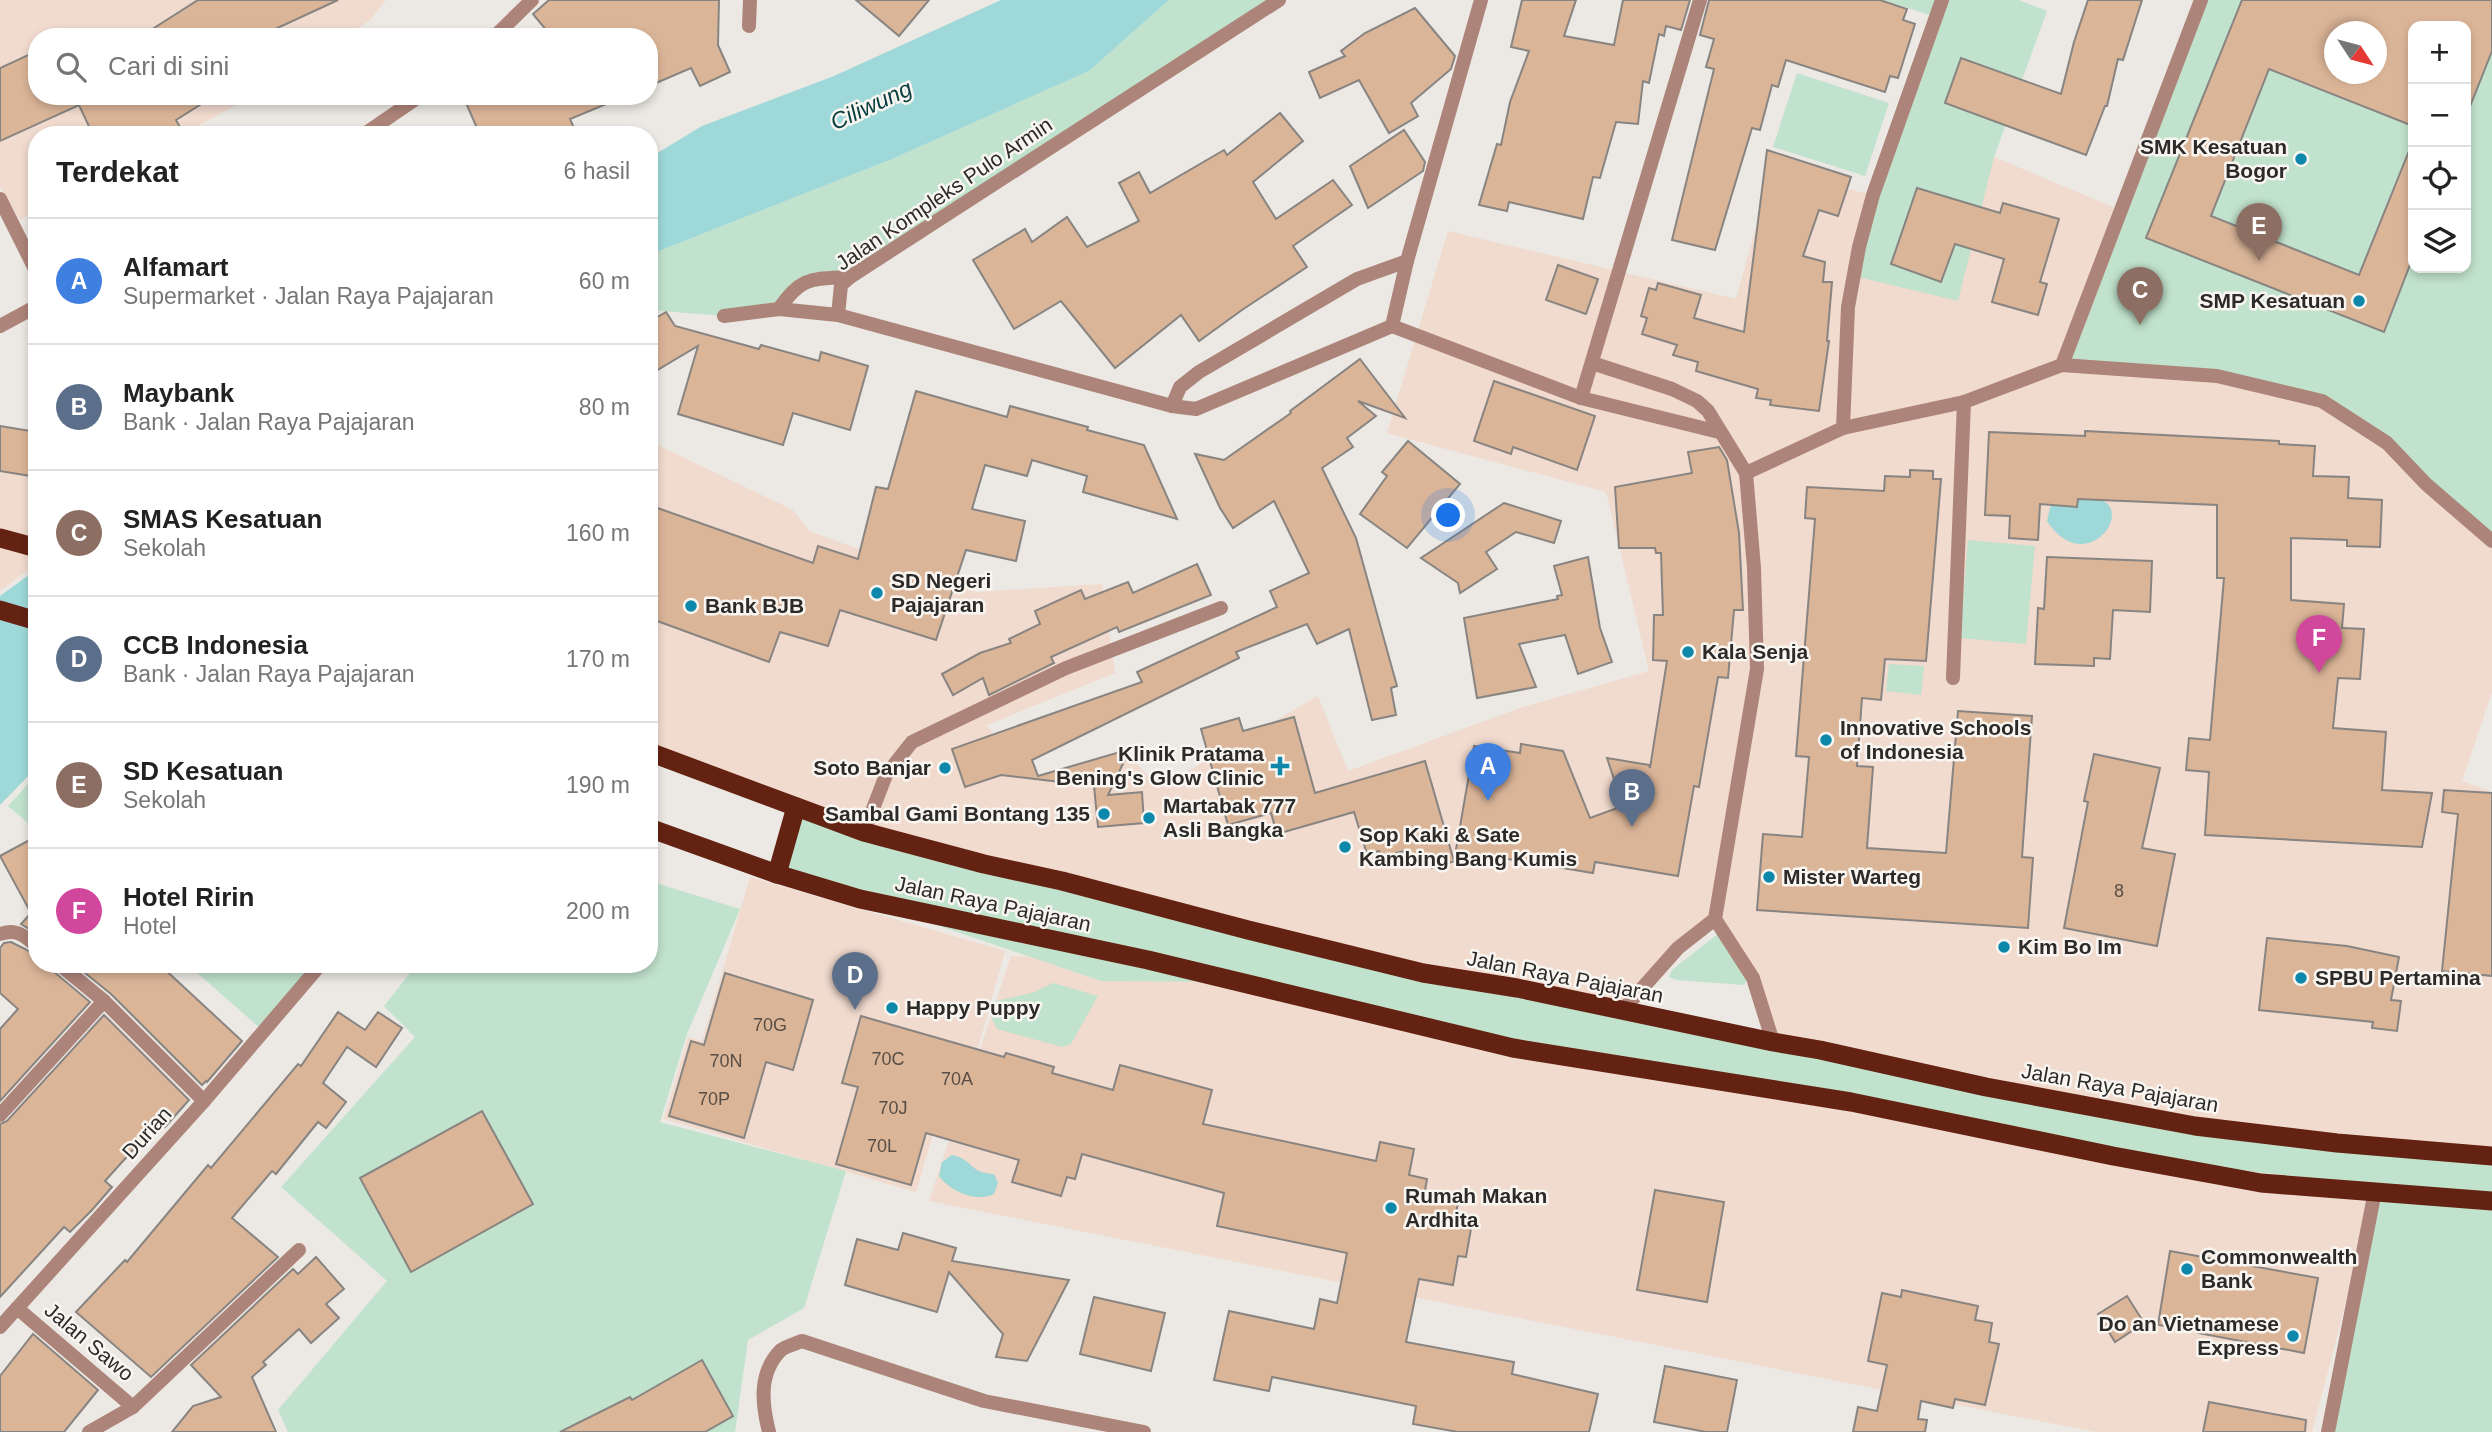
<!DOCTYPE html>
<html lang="id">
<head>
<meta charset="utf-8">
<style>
	body { margin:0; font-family:Helvetica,sans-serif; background:#f6f6f6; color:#222 }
	.controls { position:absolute; right:21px; top:21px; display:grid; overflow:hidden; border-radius:14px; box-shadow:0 4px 10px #0003 }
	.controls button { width:63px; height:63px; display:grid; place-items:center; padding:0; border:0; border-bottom:2px solid #e0e0e0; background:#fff; color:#222; font:35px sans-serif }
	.compass { position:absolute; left:2324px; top:21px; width:63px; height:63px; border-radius:50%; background:#fff; box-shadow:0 4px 10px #0003; rotate:126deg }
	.you { position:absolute; left:1449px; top:516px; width:24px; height:24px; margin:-18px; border:5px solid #fff; border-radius:50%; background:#1a73e8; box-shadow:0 0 0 10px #1a73e833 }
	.badge { display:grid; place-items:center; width:46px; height:46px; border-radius:50%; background:#0d88ab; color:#fff; font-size:23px; font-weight:700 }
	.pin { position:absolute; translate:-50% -58px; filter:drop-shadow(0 2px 4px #0008) }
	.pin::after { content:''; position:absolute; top:37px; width:24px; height:21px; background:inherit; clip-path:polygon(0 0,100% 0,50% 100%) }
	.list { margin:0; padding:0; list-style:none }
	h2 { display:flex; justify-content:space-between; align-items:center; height:91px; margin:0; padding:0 28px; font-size:30px }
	h2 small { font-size:23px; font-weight:400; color:#767676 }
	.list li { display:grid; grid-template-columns:46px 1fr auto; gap:21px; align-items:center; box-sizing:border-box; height:126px; padding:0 28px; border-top:2px solid #e0e0e0 }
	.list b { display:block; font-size:26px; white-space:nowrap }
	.list p { margin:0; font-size:23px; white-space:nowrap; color:#767676 }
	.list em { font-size:23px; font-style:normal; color:#767676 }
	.icon { flex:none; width:38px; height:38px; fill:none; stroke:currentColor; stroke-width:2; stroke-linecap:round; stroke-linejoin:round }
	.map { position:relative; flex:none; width:2492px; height:1432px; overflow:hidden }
	.search { position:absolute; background:#fff; box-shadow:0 4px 10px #0003; left:28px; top:28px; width:630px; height:77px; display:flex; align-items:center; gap:18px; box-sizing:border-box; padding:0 24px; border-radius:28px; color:#767676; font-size:26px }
	.panel { position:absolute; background:#fff; box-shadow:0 4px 10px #0003; left:28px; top:126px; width:630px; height:847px; border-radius:28px }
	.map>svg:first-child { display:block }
	.commercial { fill:#f1dace }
	.green { fill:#c1e2cc; fill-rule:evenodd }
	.water { fill:#9ed8d8 }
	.building { fill:#dbb598; stroke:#888481; stroke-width:2; fill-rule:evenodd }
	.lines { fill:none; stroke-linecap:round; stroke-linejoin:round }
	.minor { stroke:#ad8479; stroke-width:14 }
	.tertiary { stroke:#ad8479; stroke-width:14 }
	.trunk { stroke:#642212; stroke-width:19 }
	.poi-dot { fill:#0d88ab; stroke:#f9f6f2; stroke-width:2.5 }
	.labels { text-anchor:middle; stroke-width:5; stroke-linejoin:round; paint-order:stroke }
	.number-label { font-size:18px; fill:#584e45 }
	.poi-label { font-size:21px; font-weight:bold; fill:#2c2b29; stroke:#f9f6f2; text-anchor:start }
	.street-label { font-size:21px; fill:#2c2b29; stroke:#f9f6f2 }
	.water-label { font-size:23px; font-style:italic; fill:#073e3f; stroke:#f9f6f2 }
</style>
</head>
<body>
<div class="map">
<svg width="2492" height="1432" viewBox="0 0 2492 1432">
	<rect width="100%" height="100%" fill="#ece9e4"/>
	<g class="commercial">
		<polygon points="0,0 386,0 370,20 345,37 37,37 37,96 253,96 181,135 37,135 37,211 20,220 0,187"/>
		<polygon points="1994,157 2120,210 2214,376 2322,401 2387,443 2492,540 2492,692 2462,781 2492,792 2492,1156 2337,1143 1773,1042 1753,978 1719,925 1679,951 1622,1011 984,864 649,754 649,441 793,510 809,531 976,592 1102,584 1115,673 987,725 1016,771 1083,788 1128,754 1159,788 1318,696 1348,771 1520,708 1649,671 1606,492 1387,433 1448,231 1736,299 1772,170 1873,195 1957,301"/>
		<polygon points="0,442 37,451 37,563 0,591"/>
		<polygon points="750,877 1005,951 964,1098 1011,956 1148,960 2279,1184 2375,1191 2312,1432 2095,1432 929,1201 956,1119 939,1114 916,1192 664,1119 688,1037 702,1041"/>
	</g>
	<g class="green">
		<polygon points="1169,0 1281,0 850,277 821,279 779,309 724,316 649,310 649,255 892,159 1089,71"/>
		<polygon points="1884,0 2019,0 2047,11 1994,157 1958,301 1854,276 1935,17"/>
		<path d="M2201 0H2492V541L2387 443 2288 391 2062 365ZM2413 26H2466V268H2413ZM2334 32H2376V74H2334Z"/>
		<polygon points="1797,73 1889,103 1865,176 1773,147"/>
		<polygon points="1968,540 2035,546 2026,644 1960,638"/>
		<polygon points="1889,664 1924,666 1921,695 1886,691"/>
		<polygon points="37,774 37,831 8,806"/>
		<polygon points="796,807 1304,944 2195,1126 2492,1156 2492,1198 2113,1156 1756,1088 1238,982 1101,981 860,899 777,874"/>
		<polygon points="649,881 740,909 687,1034 660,1122 846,1171 804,1308 748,1340 735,1432 288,1432 278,1410 387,1281 281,1187 415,1037 384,1006 417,964 649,964"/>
		<polygon points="1720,932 1749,977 1744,985 1676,980 1669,977 1672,970"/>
		<polygon points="187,964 316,964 261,1029"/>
		<polygon points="1053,983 1098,996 1071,1044 1062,1047 997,1029 987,1008 991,1002 1032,993"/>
		<polygon points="2375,1191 2492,1203 2492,1432 2328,1432"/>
	</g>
	<g class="water">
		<polygon points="1001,0 1169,0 1089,71 892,159 649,255 649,158 702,126 834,76"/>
		<path d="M2067 498C2075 499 2100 498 2105 502 2130 519 2082 575 2047 521L2051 504Z"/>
		<polygon points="37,569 37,767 0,805 0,596"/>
		<path d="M952 1155C975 1160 968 1173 994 1174L998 1183 994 1194C976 1203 950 1191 939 1176L942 1162Z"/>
	</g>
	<g class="building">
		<polygon points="198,0 338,0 258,37 140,37"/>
		<polygon points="549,0 719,0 718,45 730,72 700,86 691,68 656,83 649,37 552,37 533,14"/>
		<polygon points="856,0 929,0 899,36"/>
		<polygon points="1522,0 1576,0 1564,36 1614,45 1623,0 1690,0 1681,30 1666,26 1664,36 1659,34 1649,83 1643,81 1638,124 1616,122 1600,178 1593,177 1583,219 1509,202 1507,211 1479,205 1497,144 1501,145 1510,102 1529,51 1511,47"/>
		<polygon points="1709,0 1880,0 1907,9 1903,20 1915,24 1898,78 1890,76 1885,92 1786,60 1778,87 1772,85 1760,130 1752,128 1715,250 1672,240 1714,69 1706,67 1714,39 1700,35"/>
		<polygon points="2088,0 2142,0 2123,60 2118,59 2107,106 2105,106 2086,155 1945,103 1961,58 2061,94 2074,42"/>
		<path d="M2242 0H2492V51L2467 114 2466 26H2413V126L2269 69 2211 216 2359 275 2413 141V257L2384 332 2146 238ZM2334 32H2376V74H2334Z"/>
		<polygon points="1415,8 1455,56 1451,69 1411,103 1418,116 1389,133 1359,80 1320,98 1309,72 1345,56 1341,51 1365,33"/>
		<polygon points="37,51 37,96 214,96 176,120 180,127 164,135 93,135 79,105 0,141 0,68"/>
		<polygon points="463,96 623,96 623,97 570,119 577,135 480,135"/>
		<polygon points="1280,113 1303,141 1253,182 1276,219 1333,180 1352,205 1293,246 1307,267 1242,310 1199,341 1181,315 1115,368 1061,301 1014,329 973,260 1025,229 1032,242 1067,217 1087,247 1139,221 1119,183 1139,172 1150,193 1224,150 1227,155"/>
		<polygon points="1404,130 1425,162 1423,171 1368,208 1350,166"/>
		<polygon points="1767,150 1851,177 1838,216 1819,210 1803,256 1825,262 1823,282 1832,282 1827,341 1829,341 1819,411 1770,405 1771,400 1756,398 1758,389 1696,371 1698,362 1673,355 1677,345 1642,334 1647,318 1641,316 1649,288 1656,290 1658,283 1701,295 1694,318 1744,332"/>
		<polygon points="1917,188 2000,213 2003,203 2059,219 2040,282 2047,284 2038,315 1992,302 2004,259 1955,244 1941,282 1891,264"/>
		<polygon points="1558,265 1598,279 1586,314 1546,300"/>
		<polygon points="666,312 675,326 759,349 761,345 819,361 821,352 868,366 850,430 793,413 783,445 678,414 698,346 649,375 649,322"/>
		<polygon points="1360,359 1405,418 1358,401 1376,416 1347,438 1353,447 1322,468 1356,538 1397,686 1391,688 1396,715 1372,720 1349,629 1317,644 1307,624 1236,652 1239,658 1032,760 1038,776 1130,749 1108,795 1142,792 1144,823 1098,827 1094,786 1001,775 965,787 952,749 1142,682 1137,672 1277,607 1270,591 1309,573 1274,501 1233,528 1220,508 1195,454 1224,460 1291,413 1290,411"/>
		<polygon points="1494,381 1595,416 1577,470 1513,447 1511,454 1474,441"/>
		<polygon points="916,391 1007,417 1010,406 1088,427 1087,430 1144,445 1177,519 1083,492 1087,476 1032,460 1027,476 985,465 972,509 1025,521 1016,561 966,550 936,640 840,610 828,646 780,632 769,662 649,618 649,505 813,563 818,546 858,559 876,487 888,489"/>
		<polygon points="0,426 37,432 37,477 0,471"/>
		<polygon points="2085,431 2279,441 2279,444 2315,446 2313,476 2349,477 2348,498 2382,500 2380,547 2347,546 2347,540 2291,538 2291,600 2344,604 2342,628 2364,629 2360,679 2338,678 2333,728 2386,732 2382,790 2432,793 2422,847 2205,835 2209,772 2186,770 2189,738 2210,740 2224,578 2217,578 2217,505 2078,499 2077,507 2040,504 2038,540 2009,538 2010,516 1985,515 1989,432 2085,436"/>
		<polygon points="1408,441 1460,484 1407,548 1360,514 1387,476 1382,472"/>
		<polygon points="1719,447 1727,460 1739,533 1743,610 1734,610 1728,678 1718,677 1699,787 1694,786 1678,876 1595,862 1593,873 1478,854 1432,868 1429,857 1408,863 1404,851 1381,857 1379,851 1367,854 1354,812 1277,834 1271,813 1228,825 1201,729 1239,718 1243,731 1294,717 1315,793 1425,761 1454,861 1474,746 1520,753 1521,744 1563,751 1590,818 1623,806 1607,758 1649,765 1650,768 1667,661 1653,660 1654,615 1663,615 1661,553 1656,553 1655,548 1619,548 1615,487 1692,473 1688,452"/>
		<polygon points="1910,470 1933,471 1933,479 1941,479 1926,661 1885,659 1881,700 1862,698 1857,766 1873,767 1867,848 1946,853 1958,711 2032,716 2022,857 2033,858 2028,928 1757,910 1763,834 1802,837 1809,757 1796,756 1815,519 1805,518 1807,487 1884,491 1885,476 1910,477"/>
		<polygon points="1504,503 1561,521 1554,543 1516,532 1486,552 1497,569 1460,593 1458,583 1421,558"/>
		<polygon points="1588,557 1600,628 1612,662 1578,674 1565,635 1519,644 1536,687 1477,698 1464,618 1558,599 1557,596 1562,595 1554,566"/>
		<polygon points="2047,557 2152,561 2150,612 2113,610 2110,659 2094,658 2094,666 2035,664 2038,608 2044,609"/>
		<polygon points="1197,564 1211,595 1119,632 1117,627 1051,657 1054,663 989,695 983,678 953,695 942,674 980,653 1011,643 1009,639 1040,624 1035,611 1081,590 1085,599 1128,582 1133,593"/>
		<polygon points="2094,754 2160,768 2142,848 2175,854 2157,946 2064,928 2088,802 2084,801"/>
		<polygon points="2444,790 2492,793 2492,976 2442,971 2458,814 2442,812"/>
		<polygon points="37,836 37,934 21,924 31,913 0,856"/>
		<polygon points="2267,938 2347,946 2399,957 2391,1000 2401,1001 2397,1031 2372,1028 2373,1022 2259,1010"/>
		<polygon points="11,942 37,955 37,964 50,964 53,971 90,1002 0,1101 0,1029 18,1009 0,993 0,948 4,943"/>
		<polygon points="74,964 159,964 242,1041 207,1082 206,1081 202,1085 111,994"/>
		<polygon points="725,973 813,1000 793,1070 766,1062 744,1138 669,1116 691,1041 704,1045"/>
		<polygon points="338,1012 365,1030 378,1012 402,1028 376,1067 347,1047 323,1083 346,1102 326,1128 318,1122 276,1174 272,1171 232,1218 278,1257 151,1377 76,1312 125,1260 127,1262 208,1165 211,1168 298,1064 301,1066"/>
		<polygon points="104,1015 189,1100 165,1127 159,1121 105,1181 112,1187 92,1210 70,1232 64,1227 0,1297 0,1124 7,1121"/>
		<polygon points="861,1016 1004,1057 1006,1053 1054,1067 1052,1073 1113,1090 1120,1065 1212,1090 1203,1124 1376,1161 1380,1142 1414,1149 1409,1175 1427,1179 1424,1196 1458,1202 1455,1220 1472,1223 1466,1257 1458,1256 1453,1285 1419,1279 1406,1342 1514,1362 1512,1374 1598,1394 1589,1432 1458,1432 1413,1424 1416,1406 1272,1377 1269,1391 1214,1380 1229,1311 1314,1329 1320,1299 1337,1303 1347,1253 1217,1226 1224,1193 1082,1154 1075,1179 1067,1177 1061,1196 1012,1182 1019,1160 926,1133 911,1185 836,1164 858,1087 842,1083"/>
		<polygon points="482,1111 533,1204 411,1272 360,1178"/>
		<polygon points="1655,1190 1724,1202 1707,1302 1637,1290"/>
		<polygon points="903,1233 956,1248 952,1261 1069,1280 1027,1361 996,1357 1003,1334 949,1272 937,1312 845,1285 857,1239 898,1250"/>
		<polygon points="2170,1251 2318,1278 2304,1353 2198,1333 2198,1331 2158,1325"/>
		<polygon points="316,1257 344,1289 326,1304 339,1318 311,1343 299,1329 263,1362 266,1365 252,1377 276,1432 172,1432 193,1406 221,1397 191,1365 293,1269 298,1274"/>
		<polygon points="1902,1290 1978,1306 1975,1320 1992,1323 1989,1342 1999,1344 1985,1405 1955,1399 1953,1408 1921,1401 1918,1419 1927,1420 1925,1432 1853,1432 1858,1407 1877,1411 1887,1365 1868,1361 1882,1293 1901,1297"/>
		<polygon points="2127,1296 2144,1323 2115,1342 2098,1314"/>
		<polygon points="1094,1297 1165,1313 1151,1371 1080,1354"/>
		<polygon points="33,1334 98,1390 64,1432 0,1432 0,1376"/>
		<polygon points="702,1360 733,1416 705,1432 560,1432 630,1397 632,1400"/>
		<polygon points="1665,1366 1737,1380 1727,1432 1706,1432 1654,1422"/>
		<polygon points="2209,1402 2306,1420 2305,1432 2203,1432"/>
	</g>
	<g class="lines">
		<g class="minor">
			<polyline points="1279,0 850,277 841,285 838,315 1172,406 1196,409 1392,326 1581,398 1719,432"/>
			<polyline points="749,26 750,0"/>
			<polyline points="494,37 532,0"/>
			<polyline points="363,135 420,96"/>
			<polyline points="0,199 37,273"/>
			<path d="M779 309C801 276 812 279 850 277"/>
			<polyline points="724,316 779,309 838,315"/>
			<polyline points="0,326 37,306"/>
			<polyline points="1392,326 1407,261 1481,0"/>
			<polyline points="1592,363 1672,389 1697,401 1708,411 1746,473 1843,428 1964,402 2062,365 2217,376 2322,401 2387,443 2426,484 2492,541"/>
			<polyline points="2062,365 2201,0"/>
			<polyline points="1581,398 1700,0"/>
			<polyline points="1172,406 1180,387 1199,372 1357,279 1407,261"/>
			<polyline points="1843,428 1848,307 1859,247 1873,195 1942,0"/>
			<polyline points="1746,473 1754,568 1757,669 1715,919 1753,978 1773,1042"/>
			<polyline points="1953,678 1964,402"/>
			<polyline points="864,832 886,775 912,742 1066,668 1221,608"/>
			<path d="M0 934C17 928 24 936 37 946"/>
			<polyline points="59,964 104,1001 204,1101"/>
			<polyline points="1622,1011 1678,948 1715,919"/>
			<polyline points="0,1115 104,1001"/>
			<polyline points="17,1308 133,1407"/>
			<polyline points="89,1432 133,1407 299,1250"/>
			<path d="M769 1432C762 1404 758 1373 781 1350 786 1346 795 1344 802 1341L984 1401 1144 1432"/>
		</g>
		<g class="tertiary">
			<polyline points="0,1327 204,1101 321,964"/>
			<polyline points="2328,1432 2375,1191"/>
		</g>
		<g class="trunk">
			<polyline points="0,538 37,548"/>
			<polyline points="0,610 37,621"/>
			<polyline points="649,752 864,832 984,864 1062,881 1248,930 1423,973 1517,988 1773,1042 1820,1050 1986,1087 2195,1126 2337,1143 2492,1156"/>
			<polyline points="649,828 777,874 860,899 1148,960 1513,1048 1851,1102 2113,1156 2261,1183 2492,1201"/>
			<polyline points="777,874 796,807"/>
		</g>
	</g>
	<g class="poi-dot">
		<circle cx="2301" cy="159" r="7"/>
		<circle cx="2359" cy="301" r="7"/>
		<circle cx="877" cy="593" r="7"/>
		<circle cx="691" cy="606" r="7"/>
		<circle cx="1688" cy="652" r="7"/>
		<circle cx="1826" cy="740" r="7"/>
		<path d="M1276.5 755.5h7v7h7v7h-7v7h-7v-7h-7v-7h7z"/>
		<circle cx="945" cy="768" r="7"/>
		<circle cx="1104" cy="814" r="7"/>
		<circle cx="1149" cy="818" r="7"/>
		<circle cx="1345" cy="847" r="7"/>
		<circle cx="1769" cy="877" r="7"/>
		<circle cx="2004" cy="947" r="7"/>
		<circle cx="2301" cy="978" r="7"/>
		<circle cx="892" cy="1008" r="7"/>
		<circle cx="1391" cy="1208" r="7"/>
		<circle cx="2187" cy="1269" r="7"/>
		<circle cx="2293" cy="1336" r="7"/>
	</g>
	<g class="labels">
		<g class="number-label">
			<text x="2119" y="897">8</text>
			<text x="770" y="1031">70G</text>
			<text x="888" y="1065">70C</text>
			<text x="726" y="1067">70N</text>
			<text x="957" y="1085">70A</text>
			<text x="714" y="1105">70P</text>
			<text x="893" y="1114">70J</text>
			<text x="882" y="1152">70L</text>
		</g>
		<g class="poi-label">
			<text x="2287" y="154" text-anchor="end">SMK Kesatuan<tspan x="2287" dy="24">Bogor</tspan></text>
			<text x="2345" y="308" text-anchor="end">SMP Kesatuan</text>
			<text x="891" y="588">SD Negeri<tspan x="891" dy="24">Pajajaran</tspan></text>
			<text x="705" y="613">Bank BJB</text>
			<text x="1702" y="659">Kala Senja</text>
			<text x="1840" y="735">Innovative Schools<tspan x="1840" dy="24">of Indonesia</tspan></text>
			<text x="1264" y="761" text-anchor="end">Klinik Pratama<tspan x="1264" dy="24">Bening's Glow Clinic</tspan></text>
			<text x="931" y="775" text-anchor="end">Soto Banjar</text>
			<text x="1163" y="813">Martabak 777<tspan x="1163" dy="24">Asli Bangka</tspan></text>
			<text x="1090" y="821" text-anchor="end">Sambal Gami Bontang 135</text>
			<text x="1359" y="842">Sop Kaki &amp; Sate<tspan x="1359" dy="24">Kambing Bang Kumis</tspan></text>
			<text x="1783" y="884">Mister Warteg</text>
			<text x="2018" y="954">Kim Bo Im</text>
			<text x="2315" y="985">SPBU Pertamina</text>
			<text x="906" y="1015">Happy Puppy</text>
			<text x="1405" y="1203">Rumah Makan<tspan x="1405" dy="24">Ardhita</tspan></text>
			<text x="2201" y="1264">Commonwealth<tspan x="2201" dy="24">Bank</tspan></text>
			<text x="2279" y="1331" text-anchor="end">Do an Vietnamese<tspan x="2279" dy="24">Express</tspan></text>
		</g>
		<g class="street-label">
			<text transform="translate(944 194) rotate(-34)" y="7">Jalan Kompleks Pulo Armin</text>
			<text transform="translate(993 904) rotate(12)" y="7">Jalan Raya Pajajaran</text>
			<text transform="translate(1565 977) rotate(11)" y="7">Jalan Raya Pajajaran</text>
			<text transform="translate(2120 1088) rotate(10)" y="7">Jalan Raya Pajajaran</text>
			<text transform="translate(147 1133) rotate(-48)" y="7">Durian</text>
			<text transform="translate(89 1342) rotate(40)" y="7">Jalan Sawo</text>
		</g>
		<g class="water-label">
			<text transform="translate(871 105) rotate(-25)" y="8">Ciliwung</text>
		</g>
	</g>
</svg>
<div class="controls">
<button>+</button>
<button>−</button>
<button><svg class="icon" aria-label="locate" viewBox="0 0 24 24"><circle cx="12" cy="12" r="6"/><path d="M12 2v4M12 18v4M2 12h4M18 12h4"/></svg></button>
<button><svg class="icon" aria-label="layers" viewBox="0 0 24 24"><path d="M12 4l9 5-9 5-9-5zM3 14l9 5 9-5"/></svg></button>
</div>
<svg class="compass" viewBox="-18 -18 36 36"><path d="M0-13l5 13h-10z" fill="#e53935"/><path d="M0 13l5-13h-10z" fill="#767676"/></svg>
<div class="you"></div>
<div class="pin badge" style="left:1488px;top:801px;background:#3f7fe0">A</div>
<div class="pin badge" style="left:1632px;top:827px;background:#5c6f8a">B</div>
<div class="pin badge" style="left:2140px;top:325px;background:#8d6e63">C</div>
<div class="pin badge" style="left:855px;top:1010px;background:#5c6f8a">D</div>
<div class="pin badge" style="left:2259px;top:261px;background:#8d6e63">E</div>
<div class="pin badge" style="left:2319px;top:673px;background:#d1479c">F</div>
<div class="search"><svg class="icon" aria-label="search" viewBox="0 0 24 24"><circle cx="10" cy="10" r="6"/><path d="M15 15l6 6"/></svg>Cari di sini</div>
<section class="panel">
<h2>Terdekat<small>6 hasil</small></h2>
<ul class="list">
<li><span class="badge" style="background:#3f7fe0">A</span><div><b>Alfamart</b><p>Supermarket · Jalan Raya Pajajaran</p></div><em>60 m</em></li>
<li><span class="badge" style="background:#5c6f8a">B</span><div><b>Maybank</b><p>Bank · Jalan Raya Pajajaran</p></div><em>80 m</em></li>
<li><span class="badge" style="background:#8d6e63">C</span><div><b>SMAS Kesatuan</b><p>Sekolah</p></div><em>160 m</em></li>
<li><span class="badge" style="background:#5c6f8a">D</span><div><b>CCB Indonesia</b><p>Bank · Jalan Raya Pajajaran</p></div><em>170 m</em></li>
<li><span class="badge" style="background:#8d6e63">E</span><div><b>SD Kesatuan</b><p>Sekolah</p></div><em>190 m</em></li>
<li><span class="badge" style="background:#d1479c">F</span><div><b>Hotel Ririn</b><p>Hotel</p></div><em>200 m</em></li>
</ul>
</section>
</div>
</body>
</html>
